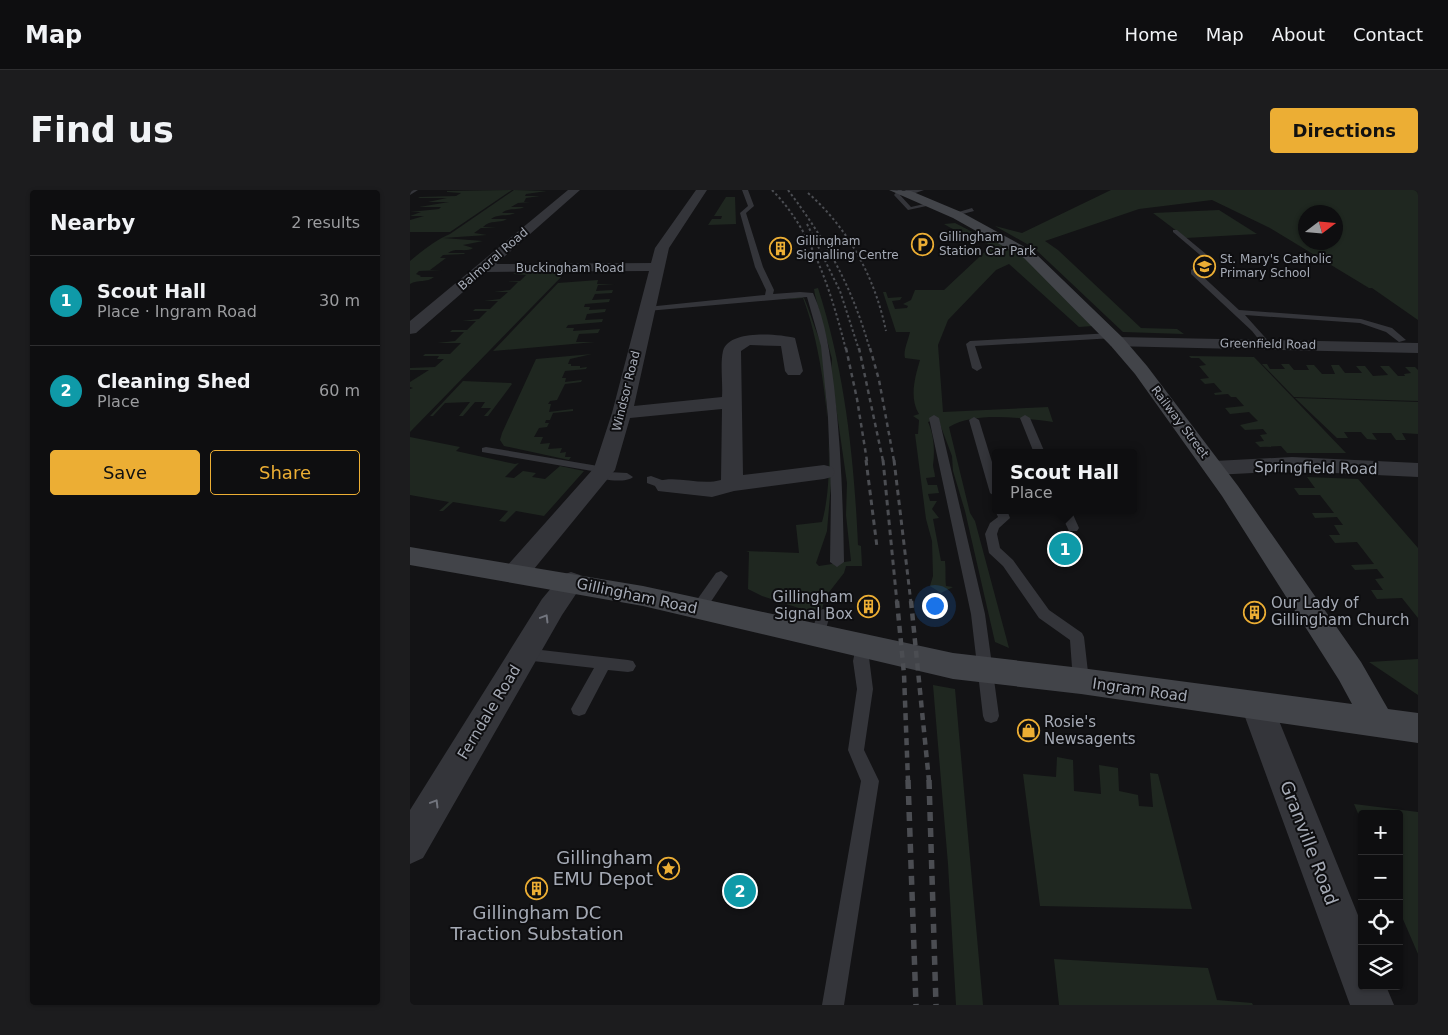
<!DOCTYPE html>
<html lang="en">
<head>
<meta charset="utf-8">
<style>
	body { margin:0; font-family:"DejaVu Sans",sans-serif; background:#1c1c1e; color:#f1f3f6 }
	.controls { position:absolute; right:15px; bottom:15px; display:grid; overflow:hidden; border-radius:5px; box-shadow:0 1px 4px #0004 }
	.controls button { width:45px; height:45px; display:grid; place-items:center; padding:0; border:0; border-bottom:1px solid #2e2e30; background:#0e0e10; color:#f1f3f6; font:25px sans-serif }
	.compass { position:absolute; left:888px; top:15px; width:45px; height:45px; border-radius:50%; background:#0e0e10; box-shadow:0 1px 4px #0004; rotate:74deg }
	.you { position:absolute; left:524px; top:415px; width:18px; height:18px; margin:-12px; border:4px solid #fff; border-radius:50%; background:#1a73e8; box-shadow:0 0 0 8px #1a73e833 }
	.badge { display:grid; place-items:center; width:32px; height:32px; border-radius:50%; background:#ecae34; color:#fff; font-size:16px; font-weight:700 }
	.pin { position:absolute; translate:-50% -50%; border:2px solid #fff; box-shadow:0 1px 5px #0006 }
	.popup { position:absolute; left:582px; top:259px; width:145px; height:65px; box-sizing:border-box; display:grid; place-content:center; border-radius:5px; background:#0e0e10; filter:drop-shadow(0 1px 4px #0005); font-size:16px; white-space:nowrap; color:#9b9c9f }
	.popup b { font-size:19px; color:#f1f3f6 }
	.popup::after { content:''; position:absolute; left:50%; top:100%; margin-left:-10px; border:10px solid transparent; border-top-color:#0e0e10 }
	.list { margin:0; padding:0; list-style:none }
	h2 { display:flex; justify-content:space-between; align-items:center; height:65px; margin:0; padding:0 20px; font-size:21px }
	h2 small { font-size:16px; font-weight:400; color:#9b9c9f }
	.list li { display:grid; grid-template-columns:32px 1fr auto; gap:15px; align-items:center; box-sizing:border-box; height:90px; padding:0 20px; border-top:1px solid #2e2e30 }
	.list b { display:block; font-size:19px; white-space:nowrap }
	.list p { margin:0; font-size:16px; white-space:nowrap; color:#9b9c9f }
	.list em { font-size:16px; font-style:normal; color:#9b9c9f }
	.actions { display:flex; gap:10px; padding:15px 20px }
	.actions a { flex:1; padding:11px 0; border:1px solid #ecae34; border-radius:5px; text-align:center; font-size:18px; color:#ecae34 }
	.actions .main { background:#ecae34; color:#111 }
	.icon { flex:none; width:28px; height:28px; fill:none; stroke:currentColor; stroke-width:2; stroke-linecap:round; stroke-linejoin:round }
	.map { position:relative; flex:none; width:1008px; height:815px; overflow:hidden; border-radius:5px }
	header { display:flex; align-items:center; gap:30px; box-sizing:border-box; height:70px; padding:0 25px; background:#0e0e10; border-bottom:1px solid #2e2e30 }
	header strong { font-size:24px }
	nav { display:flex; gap:28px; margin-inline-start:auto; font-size:18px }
	.intro { display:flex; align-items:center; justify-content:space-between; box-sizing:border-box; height:120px; padding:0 30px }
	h1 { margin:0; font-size:35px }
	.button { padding:12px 22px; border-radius:5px; background:#ecae34; color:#111; font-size:18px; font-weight:700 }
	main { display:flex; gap:30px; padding:0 30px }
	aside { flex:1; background:#0e0e10; border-radius:5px; box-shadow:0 1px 4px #0004 }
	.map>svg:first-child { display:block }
	.green { fill:#1f2720; fill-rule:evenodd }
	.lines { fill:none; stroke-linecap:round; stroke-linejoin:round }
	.lane { fill:#34353a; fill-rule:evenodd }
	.street { fill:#34353a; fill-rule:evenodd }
	.secondary { fill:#424449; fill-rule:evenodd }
	.rail-far4 { stroke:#4b4d52; stroke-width:2; stroke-dasharray:2.5 2.5; stroke-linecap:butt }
	.rail-far3 { stroke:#4b4d52; stroke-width:2.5; stroke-dasharray:4.5 4; stroke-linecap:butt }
	.rail-far2 { stroke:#4b4d52; stroke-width:3; stroke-dasharray:5.5 4.5; stroke-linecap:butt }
	.rail-far1 { stroke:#4b4d52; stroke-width:4.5; stroke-dasharray:7 5.5; stroke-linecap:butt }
	.rail { stroke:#4b4d52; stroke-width:5.5; stroke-dasharray:9 7; stroke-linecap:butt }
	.oneway { stroke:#72757e }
	.labels { text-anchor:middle; stroke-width:4; stroke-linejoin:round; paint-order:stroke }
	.far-poi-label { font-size:12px; fill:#a5aab5; stroke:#0e0e10; text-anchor:start }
	.far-street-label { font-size:12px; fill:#a5aab5; stroke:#0e0e10 }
	.street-label { font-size:15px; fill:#a5aab5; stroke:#0e0e10 }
	.poi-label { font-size:15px; fill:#a5aab5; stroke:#0e0e10; text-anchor:start }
	.near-street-label { font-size:18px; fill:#a5aab5; stroke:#0e0e10 }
	.near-poi-label { font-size:18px; fill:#a5aab5; stroke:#0e0e10; text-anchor:end }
</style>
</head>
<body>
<header>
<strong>Map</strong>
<nav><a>Home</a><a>Map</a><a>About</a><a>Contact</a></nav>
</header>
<div class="intro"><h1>Find us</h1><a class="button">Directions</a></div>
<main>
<aside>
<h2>Nearby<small>2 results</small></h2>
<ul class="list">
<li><span class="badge" style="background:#0f9aa8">1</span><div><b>Scout Hall</b><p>Place · Ingram Road</p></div><em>30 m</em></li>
<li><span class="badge" style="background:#0f9aa8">2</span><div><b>Cleaning Shed</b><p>Place</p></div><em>60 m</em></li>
</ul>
<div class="actions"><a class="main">Save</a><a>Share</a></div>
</aside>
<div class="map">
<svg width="1008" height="815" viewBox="0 0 1008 815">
	<rect width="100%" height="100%" fill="#131315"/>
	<g class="green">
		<polygon points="102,0 40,42 0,42 0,30 14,26 0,26 11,22 0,22 29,19 31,17 9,17 39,12 18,12 37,8 8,8 10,7 46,6 51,3 37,2 37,1"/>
		<path d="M104 0 137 1 116 4 115 6H130L116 8 114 12H121L108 13 101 17H114C107 21 99 17 92 23H105C98 27 89 23 81 29H97C89 34 81 29 73 37L87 38H71L64 43 77 45 33 48 73 51 53 55 63 58C56 63 46 57 38 63H55L54 64 33 65 30 68H36L20 80H32L9 81 6 84 11 86 10 87H24C17 93 8 89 0 94V71C13 60 26 50 40 44Z"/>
		<path d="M701 0H1008V130L962 98H959L860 38 802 10 729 19 635 51 648 60 731 138 767 139 774 144 713 142 624 58 585 36 612 43ZM896 22H926V52H896Z"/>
		<polygon points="316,7 325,7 326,34 298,35 302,29 311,29 312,26 304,26"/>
		<polygon points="809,20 847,44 776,48 743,23"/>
		<path d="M545 33 584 53 587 51 614 67 683 136 669 137 599 74 586 80 538 130 528 155 533 222 638 217 643 232C614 228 564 221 539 237L560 323 565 331 599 458 585 452 555 321 543 281 542 266 528 229 518 232C524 245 525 261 523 275 523 278 525 283 525 287L516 288 518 295H527L529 303 518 304 520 311H527L522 319 529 328 523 329 531 371H535C536 379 535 387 536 396L543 397 531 403 520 396 523 386 522 351 516 329 505 244H508L509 230 503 226 509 224C499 208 505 187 510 170L495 168C493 161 498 151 500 142H486L473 102H476L478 108 492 107 490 110 482 111 485 119 497 118 498 116 493 114 501 110 505 100H534L581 56C566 45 548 44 534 34Z"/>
		<polygon points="105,83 155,83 0,242 0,199 3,198 0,197 0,192 19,180 0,180 0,178 25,177 34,169 27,169 29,166 13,166 15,164 40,164 51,153 27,153 45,151 54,142 40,142 42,140 57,140 66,131 52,131 69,129 77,121 63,121 65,119 80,119 88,111 74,111 90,109 98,102 84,102 100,100 108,92 94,92 110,91 116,85 103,84"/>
		<polygon points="188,90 187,94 205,94 188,95 186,101 203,100 202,103 185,104 182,110 200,109 199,112 175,114 174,117 180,117 179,120 196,119 195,122 177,124 175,130 193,129 192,132 158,135 156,138 164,138 163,141 190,139 188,143 169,144 166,152 185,152 83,161 148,93"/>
		<path d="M408 98C435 182 444 267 448 355L451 356 452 376H436L434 383 416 406 410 425 352 406 338 399 339 362 336 361 389 363 386 335 412 332C428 276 414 162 393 108L370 110 392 107 394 108C401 124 405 141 413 157L421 294 417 341 406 373 409 376 441 371 436 325 437 293 421 182 422 169 405 105 404 99Z"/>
		<polygon points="182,164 160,169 158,174 161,174 161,176 170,176 170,178 177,177 176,179 155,181 152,188 156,188 155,192 172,190 171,192 155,194 147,210 140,211 138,214 141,214 139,222 163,219 163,221 143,223 140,230 136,230 135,233 139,233 137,237 129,238 124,247 133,247 130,254 140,253 138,259 152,258 150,263 156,262 155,267 161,267 159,270 94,256 90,250 92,243 126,169"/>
		<polygon points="779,166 844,167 936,263 877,263 871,256 850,257 845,252 854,251 850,245 857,244 853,239 835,240 830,235 848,231 839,222 820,224 815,218 834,216 826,207 821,207 818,204 805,205 804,203 812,202 804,193 795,194 790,189 799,188 789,176 796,175 789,168 781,168"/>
		<polygon points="852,174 857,174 860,179 875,179 871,174 879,174 884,180 899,180 896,175 904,175 912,184 925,184 921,175 929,175 935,183 952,183 946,176 955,176 963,186 978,185 970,176 979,176 988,186 995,186 994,184 1001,183 995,177 1005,177 1008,180 1008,211 884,207"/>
		<polygon points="53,191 101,193 102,194 78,226 74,226 81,218 71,218 75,212 65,212 53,226 49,226 60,212 35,213 23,226 20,226"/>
		<polygon points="885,208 1008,212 1008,244 992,243 996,250 986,250 981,243 962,243 967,250 957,249 951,242 934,242 938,248 927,248"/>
		<polygon points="0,247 50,257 46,261 105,274 109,273 95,287 104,288 113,281 126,283 122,287 135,289 150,276 174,281 134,326 106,321 95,332 89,331 98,321 43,312 33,321 29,321 39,312 0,305"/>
		<polygon points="897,287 948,289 1008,358 1008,428 992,408 967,409 961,400 973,400 965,389 974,388 967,379 945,380 941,375 964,374 947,352 925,353 919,345 930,345 924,335 933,335 927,327 905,328 902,323 924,323 910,305 889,305 884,298 905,298"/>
		<polygon points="1008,469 1008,505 959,472"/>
		<polygon points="523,495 545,499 573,815 546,815 538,674"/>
		<polygon points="647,567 663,570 664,601 691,604 689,575 708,578 709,601 728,605 729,616 743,617 740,583 748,584 782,719 630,716 613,584 646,587"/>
		<polygon points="944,614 1008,622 1008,764 989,720 989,624 952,624 952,633"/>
		<polygon points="644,769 798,778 807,810 842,813 843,815 649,815"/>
	</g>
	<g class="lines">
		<g class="lane">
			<path d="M332 0H338L344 16 336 23 353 77 364 100 363 104 390 102 403 103C416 132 420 165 424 196 431 255 433 313 434 372L427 377 420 372 421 305 418 228 411 156 397 107 237 121 233 119 237 117 355 105 356 100 345 77 330 23 338 16Z"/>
			<polygon points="488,0 492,0 490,5 501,17 523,12 526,14 498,20 484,5"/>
			<polygon points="562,18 564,21 545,26 542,24"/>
			<polygon points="763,40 767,40 802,69 802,71 788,82 829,120 951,129 982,138 996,150 989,152 976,142 950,133 835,125 861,154 854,156 842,141 781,84 781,80 796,70 763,42"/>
			<polygon points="701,143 704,144 704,148 565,156 572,178 567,181 562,178 556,154 560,151"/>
			<polygon points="524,225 529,228 575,424 589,526 587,531 581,533 575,531 573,526 561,424 519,228"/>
			<polygon points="615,225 620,228 635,263 624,263 610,228"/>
			<polygon points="564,227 569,230 586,285 586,307 580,303 559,230"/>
			<path d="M76 257 194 277 198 278V282L217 283 223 287C216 293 192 291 185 285L188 282 72 262V258Z"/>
			<polygon points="241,286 260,293 262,296 256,300 237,293 237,287"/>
			<polygon points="586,318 586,320 597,320 600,328 589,338 587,344 590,358 603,370 639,420 672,443 674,447 679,491 676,496 671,498 666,496 663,491 660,450 629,428 593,376 579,363 575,344 580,333 588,327 585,320"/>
			<polygon points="649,320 661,320 669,338 667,341 659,341"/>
			<polygon points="311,381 318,386 294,422 284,422 282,418 284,414 306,383"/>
			<polygon points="413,419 418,421 420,425 413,449 403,449 401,445 408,421"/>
			<polygon points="452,450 457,452 463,499 454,560 469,591 434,815 412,815 451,591 438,560 447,499 443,471 447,452"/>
			<polygon points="114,458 218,470 223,471 226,476 223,481 218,482 198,480 175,524 169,526 163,524 161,519 184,478 114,470 109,468 107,464 109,460"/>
		</g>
		<g class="street">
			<polygon points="0,0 8,0 0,5"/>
			<path d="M158 0H170L86 74 241 73 245 58 286 0H297L259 58 224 216 312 207C313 193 310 174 313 161 319 139 369 144 385 148L393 181 390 185H378L375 181 371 156 340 155 331 161 333 285 414 275 422 277 425 282 422 287 414 289 324 301 302 307 248 301 245 296 248 291C268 285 290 296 311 290L312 219 220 228 205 280 115 390 106 393 97 390 93 383 97 376 184 278 202 223 239 81 76 82 6 143 0 144V131Z"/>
			<polygon points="514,0 497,6 491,3 496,0"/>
			<polygon points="707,147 1008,153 1008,163 701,156 698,152 701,148"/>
			<polygon points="882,267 1008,273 1008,287 882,281 804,285 796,283 793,278 796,273 804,271"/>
			<polygon points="161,382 170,385 174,392 152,425 13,668 0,674 0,620 132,409 152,385"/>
			<polygon points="847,502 858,506 863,516 952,735 952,796 976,796 984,815 940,815 831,516 836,506"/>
		</g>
		<polygon class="secondary" points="479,0 501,1 551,22 624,62 713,148 737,176 828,296 951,472 978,519 1008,523 1008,553 671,504 543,489 233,416 0,375 0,357 233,396 543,463 671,478 942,514 929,490 812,306 725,184 701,156 614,68 543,28"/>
		<g class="rail-far4">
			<path d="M362 0C403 41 422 105 436 160"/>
			<path d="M378 0C417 52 442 96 460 160"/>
			<path d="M398 3C439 39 465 88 476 141"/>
			<polyline points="397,34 430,101 449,160"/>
		</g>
		<g class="rail-far3">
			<polyline points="436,158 447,209 457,271"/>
			<polyline points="449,158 473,271"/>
			<polyline points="460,158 469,190 484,271"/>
		</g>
		<g class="rail-far2">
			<polyline points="456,270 467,357"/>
			<polyline points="473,270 487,413"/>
			<polyline points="484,270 501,413"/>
		</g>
		<g class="rail-far1">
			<polyline points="487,411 494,484 498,591"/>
			<polyline points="501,411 519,591"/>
		</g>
		<g class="rail">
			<polyline points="498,590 506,815"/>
			<polyline points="519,590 526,815"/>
		</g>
	</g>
	<defs><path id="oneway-chevron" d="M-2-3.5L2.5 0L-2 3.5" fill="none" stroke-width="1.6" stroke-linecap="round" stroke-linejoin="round" transform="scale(1.25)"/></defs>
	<g class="oneway">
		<use href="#oneway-chevron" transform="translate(135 428) rotate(-59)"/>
		<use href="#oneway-chevron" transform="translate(25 613) rotate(-59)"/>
	</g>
	<defs>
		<symbol id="parking-ring" viewBox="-11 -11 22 22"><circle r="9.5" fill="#0e0e10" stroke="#ecae34" stroke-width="1.5"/><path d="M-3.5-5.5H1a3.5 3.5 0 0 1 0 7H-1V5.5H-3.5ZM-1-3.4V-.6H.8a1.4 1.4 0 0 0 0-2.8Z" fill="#ecae34"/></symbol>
		<symbol id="building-ring" viewBox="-11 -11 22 22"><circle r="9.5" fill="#0e0e10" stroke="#ecae34" stroke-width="1.5"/><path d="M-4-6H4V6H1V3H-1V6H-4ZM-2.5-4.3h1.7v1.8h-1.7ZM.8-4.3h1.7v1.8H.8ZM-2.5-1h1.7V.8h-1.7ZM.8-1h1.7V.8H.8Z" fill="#ecae34"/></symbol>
		<symbol id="school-ring" viewBox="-11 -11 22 22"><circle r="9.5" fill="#0e0e10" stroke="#ecae34" stroke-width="1.5"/><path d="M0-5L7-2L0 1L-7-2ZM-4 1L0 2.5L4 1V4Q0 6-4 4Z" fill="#ecae34"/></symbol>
		<symbol id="shop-ring" viewBox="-11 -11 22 22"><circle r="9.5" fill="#0e0e10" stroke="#ecae34" stroke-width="1.5"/><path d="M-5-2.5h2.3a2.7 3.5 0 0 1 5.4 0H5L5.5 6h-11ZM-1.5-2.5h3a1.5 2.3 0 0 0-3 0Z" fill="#ecae34"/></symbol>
		<symbol id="sight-ring" viewBox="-11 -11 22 22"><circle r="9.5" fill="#0e0e10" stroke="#ecae34" stroke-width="1.5"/><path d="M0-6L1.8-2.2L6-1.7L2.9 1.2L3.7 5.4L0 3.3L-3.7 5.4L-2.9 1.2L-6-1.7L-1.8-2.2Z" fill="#ecae34"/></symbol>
	</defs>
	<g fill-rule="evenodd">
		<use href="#parking-ring" x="500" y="42" width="25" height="25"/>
		<use href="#building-ring" x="358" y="46" width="25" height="25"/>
		<use href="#school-ring" x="782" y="64" width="25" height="25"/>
		<use href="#building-ring" x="446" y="404" width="25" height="25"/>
		<use href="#building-ring" x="832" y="410" width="25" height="25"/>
		<use href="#shop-ring" x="606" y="528" width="25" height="25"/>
		<use href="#sight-ring" x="246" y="666" width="25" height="25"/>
		<use href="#building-ring" x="114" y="686" width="25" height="25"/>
	</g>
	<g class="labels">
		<g class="far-poi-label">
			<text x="529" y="51">Gillingham<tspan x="529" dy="14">Station Car Park</tspan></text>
			<text x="386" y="55">Gillingham<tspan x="386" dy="14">Signalling Centre</tspan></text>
			<text x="810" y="73">St. Mary's Catholic<tspan x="810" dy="14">Primary School</tspan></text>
		</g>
		<g class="far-street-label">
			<text transform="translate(83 69) rotate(-41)" y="4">Balmoral Road</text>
			<text x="160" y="82">Buckingham Road</text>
			<text transform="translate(858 154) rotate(1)" y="4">Greenfield Road</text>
			<text transform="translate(216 201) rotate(-76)" y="4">Windsor Road</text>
			<text transform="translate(770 232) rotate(53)" y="4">Railway Street</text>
		</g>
		<g class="street-label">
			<text transform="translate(906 278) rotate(1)" y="5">Springfield Road</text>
			<text transform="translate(227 406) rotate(12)" y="5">Gillingham Road</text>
			<text transform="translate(730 500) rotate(8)" y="5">Ingram Road</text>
			<text transform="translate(79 522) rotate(-59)" y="5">Ferndale Road</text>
		</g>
		<g class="poi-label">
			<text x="443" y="412" text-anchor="end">Gillingham<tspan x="443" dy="17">Signal Box</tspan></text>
			<text x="861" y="418">Our Lady of<tspan x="861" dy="17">Gillingham Church</tspan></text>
			<text x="634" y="537">Rosie's<tspan x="634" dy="17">Newsagents</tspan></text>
		</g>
		<g class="near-street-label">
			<text transform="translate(899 653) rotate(69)" y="6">Granville Road</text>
		</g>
		<g class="near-poi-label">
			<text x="243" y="674">Gillingham<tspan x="243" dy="21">EMU Depot</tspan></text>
			<text x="127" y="729" text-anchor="middle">Gillingham DC<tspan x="127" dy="21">Traction Substation</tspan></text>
		</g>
	</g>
</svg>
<div class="controls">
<button>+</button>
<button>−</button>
<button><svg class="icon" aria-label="locate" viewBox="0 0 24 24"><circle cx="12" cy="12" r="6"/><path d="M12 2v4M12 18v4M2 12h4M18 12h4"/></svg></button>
<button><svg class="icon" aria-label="layers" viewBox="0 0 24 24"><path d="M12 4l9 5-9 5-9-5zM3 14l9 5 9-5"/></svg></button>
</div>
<svg class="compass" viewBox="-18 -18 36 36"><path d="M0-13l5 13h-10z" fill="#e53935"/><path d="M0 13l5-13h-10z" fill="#9b9c9f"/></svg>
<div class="you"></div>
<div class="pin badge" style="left:655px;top:359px;background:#0f9aa8">1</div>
<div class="popup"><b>Scout Hall</b>Place</div>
<div class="pin badge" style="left:330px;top:701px;background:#0f9aa8">2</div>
</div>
</main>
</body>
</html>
